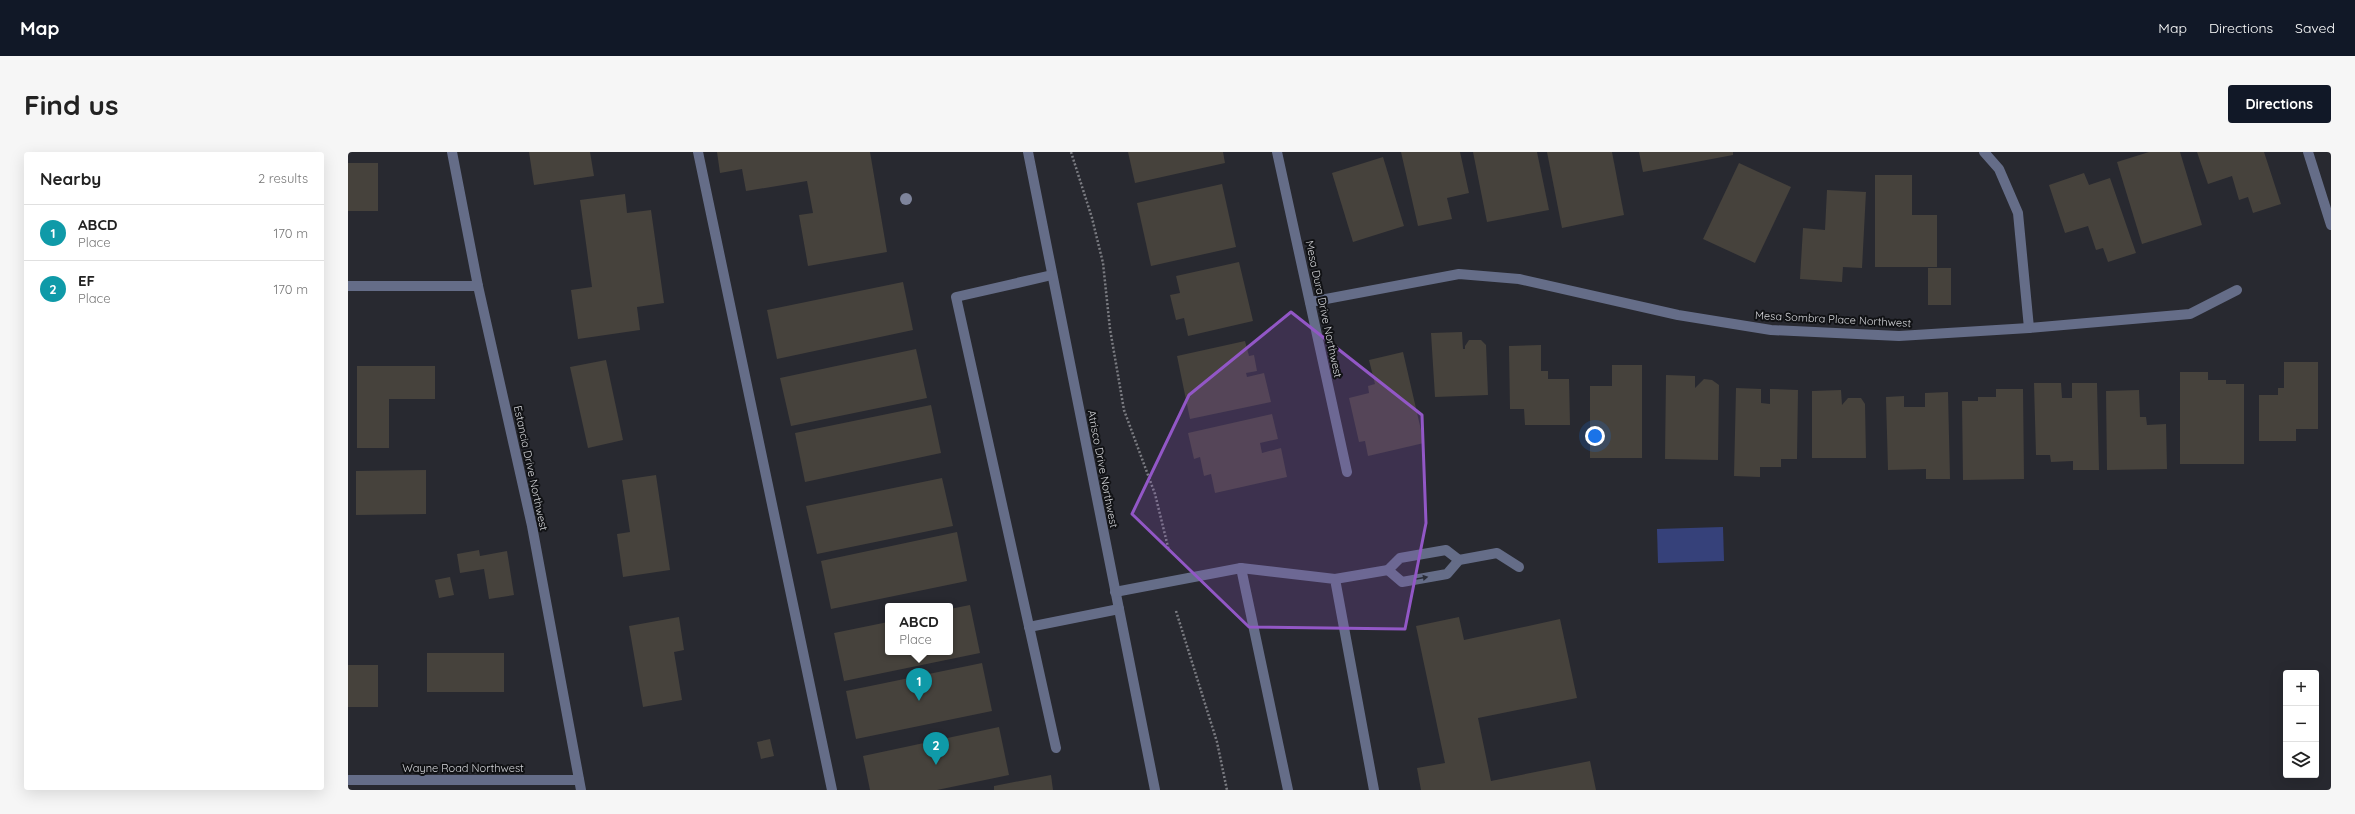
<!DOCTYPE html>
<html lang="en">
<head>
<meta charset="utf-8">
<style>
	body { margin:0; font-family:Quicksand,sans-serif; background:#f6f6f6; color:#222 }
	.controls { position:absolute; right:12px; bottom:12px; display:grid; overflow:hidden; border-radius:4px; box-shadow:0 4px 16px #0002 }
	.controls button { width:36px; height:36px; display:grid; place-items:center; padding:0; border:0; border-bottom:1px solid #e0e0e0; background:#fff; color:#222; font:20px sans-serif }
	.you { position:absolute; left:1247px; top:284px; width:14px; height:14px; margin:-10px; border:3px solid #fff; border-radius:50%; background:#1a73e8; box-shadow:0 0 0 6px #1a73e833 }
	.badge { display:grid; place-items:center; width:26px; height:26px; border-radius:50%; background:#111827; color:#fff; font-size:13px; font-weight:700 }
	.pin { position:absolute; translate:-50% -33px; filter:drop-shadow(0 1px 2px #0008) }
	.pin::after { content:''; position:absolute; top:21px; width:14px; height:12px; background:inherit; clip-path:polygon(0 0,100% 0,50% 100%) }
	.popup { position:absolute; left:537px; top:451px; width:68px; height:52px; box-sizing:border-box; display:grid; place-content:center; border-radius:4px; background:#fff; filter:drop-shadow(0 1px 3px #0005); font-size:13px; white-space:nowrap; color:#767676 }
	.popup b { font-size:15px; color:#222 }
	.popup::after { content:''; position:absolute; left:50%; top:100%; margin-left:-8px; border:8px solid transparent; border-top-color:#fff }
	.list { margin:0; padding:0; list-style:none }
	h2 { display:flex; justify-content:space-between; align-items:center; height:52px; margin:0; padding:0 16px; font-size:17px }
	h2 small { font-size:13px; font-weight:400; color:#767676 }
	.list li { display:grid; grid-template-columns:26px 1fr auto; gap:12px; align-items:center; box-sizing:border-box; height:56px; padding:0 16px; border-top:1px solid #e0e0e0 }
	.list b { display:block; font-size:15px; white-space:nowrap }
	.list p { margin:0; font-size:13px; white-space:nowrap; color:#767676 }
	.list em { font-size:13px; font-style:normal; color:#767676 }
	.icon { flex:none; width:22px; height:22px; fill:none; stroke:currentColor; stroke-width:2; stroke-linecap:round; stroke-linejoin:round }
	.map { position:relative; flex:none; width:1983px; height:638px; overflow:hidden; border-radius:4px }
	header { display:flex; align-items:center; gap:24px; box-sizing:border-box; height:56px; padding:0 20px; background:#111827; color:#fff }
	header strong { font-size:19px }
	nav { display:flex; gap:22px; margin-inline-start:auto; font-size:14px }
	.intro { display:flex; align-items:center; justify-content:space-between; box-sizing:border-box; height:96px; padding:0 24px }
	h1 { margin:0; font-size:28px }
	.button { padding:10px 18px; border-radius:4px; background:#111827; color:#fff; font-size:14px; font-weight:700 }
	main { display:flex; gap:24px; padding:0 24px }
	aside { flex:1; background:#fff; border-radius:4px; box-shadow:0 4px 16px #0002 }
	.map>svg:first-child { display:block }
	.water { fill:#36417a }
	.building { fill:#46423c }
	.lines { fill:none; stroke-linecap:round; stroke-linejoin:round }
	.path { stroke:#7b7c82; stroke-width:2.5; stroke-dasharray:2 2; stroke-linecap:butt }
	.minor { stroke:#656d88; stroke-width:10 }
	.tree { fill:#7e849b }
	.oneway { fill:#2a2d38 }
	.marked { fill:#9257c6; fill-opacity:0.2; stroke:#9257c6; stroke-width:3; stroke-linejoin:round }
	.labels { text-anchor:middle; stroke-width:4; stroke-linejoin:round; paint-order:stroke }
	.street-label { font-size:11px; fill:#d6d7db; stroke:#111215 }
</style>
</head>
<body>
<header>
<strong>Map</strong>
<nav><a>Map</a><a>Directions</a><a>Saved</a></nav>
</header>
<div class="intro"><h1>Find us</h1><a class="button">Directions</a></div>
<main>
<aside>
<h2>Nearby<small>2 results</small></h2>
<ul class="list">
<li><span class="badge" style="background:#0f9aa8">1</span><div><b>ABCD</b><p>Place</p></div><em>170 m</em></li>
<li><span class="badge" style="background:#0f9aa8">2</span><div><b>EF</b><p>Place</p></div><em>170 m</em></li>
</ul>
</aside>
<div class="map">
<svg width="1983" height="638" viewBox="0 0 1983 638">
	<rect width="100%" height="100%" fill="#282930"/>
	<polygon class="water" points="1375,375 1376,409 1310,411 1309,377"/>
	<g class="building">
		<polygon points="181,0 242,0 246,24 186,33"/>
		<polygon points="369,0 522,0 539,100 460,114 451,63 465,61 459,29 398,39 394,17 372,21"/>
		<polygon points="780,0 875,0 877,11 787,31"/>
		<polygon points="1053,0 1112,0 1121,41 1099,46 1104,67 1070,74"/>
		<polygon points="1125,0 1189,0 1201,58 1139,70"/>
		<polygon points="1199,0 1264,0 1276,63 1214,76"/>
		<polygon points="1291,0 1385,0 1385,3 1295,20"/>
		<polygon points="1801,0 1832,0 1854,73 1794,92 1769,10"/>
		<polygon points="1849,0 1916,0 1933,52 1905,61 1900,45 1891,48 1884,24 1860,32"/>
		<polygon points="1035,5 1056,74 1005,90 984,21"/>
		<rect x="0" y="11" width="30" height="48"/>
		<polygon points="1391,11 1443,35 1407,111 1355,87"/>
		<polygon points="1736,21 1741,33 1762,26 1788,101 1760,110 1755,96 1748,98 1740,74 1717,81 1701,33"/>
		<polygon points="1527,23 1564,23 1564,63 1589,63 1589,115 1527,115"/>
		<polygon points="874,32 888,95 803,114 789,51"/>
		<polygon points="1479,38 1518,40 1514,116 1495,115 1494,130 1452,127 1455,76 1477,78"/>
		<polygon points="277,42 279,61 303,58 316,151 289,155 292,178 230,187 223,138 244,135 232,48"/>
		<polygon points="891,110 905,169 840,184 836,166 828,168 822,143 832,141 828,124"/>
		<rect x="1580" y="116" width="23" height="37"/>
		<polygon points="555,130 565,178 429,207 419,158"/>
		<polygon points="1114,180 1115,197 1117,197 1117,194 1121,188 1133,188 1138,193 1140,243 1087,245 1083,181"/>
		<polygon points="897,189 901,204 906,203 909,219 898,221 899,225 916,221 923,250 842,267 829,204"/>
		<polygon points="1193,193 1193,219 1200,219 1200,227 1221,227 1222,273 1177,273 1176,257 1162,257 1161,194"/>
		<polygon points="568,197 579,246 443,274 432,226"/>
		<polygon points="1055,200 1076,291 1020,304 1017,289 1011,290 1001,246 1021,241 1020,234 1027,232 1021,208"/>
		<polygon points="258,208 275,288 240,296 222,215"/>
		<polygon points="1936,210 1970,210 1970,277 1948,277 1948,289 1911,289 1911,243 1930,243 1930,236 1936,236"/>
		<polygon points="1264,213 1294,213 1294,306 1242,306 1242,234 1264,234"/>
		<polygon points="9,214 87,214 87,247 41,247 41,296 9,296"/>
		<polygon points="1832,220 1860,220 1860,228 1878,228 1878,232 1896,232 1896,312 1832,312"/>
		<polygon points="1318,223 1347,224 1347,236 1356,227 1364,228 1371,233 1370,308 1317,307"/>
		<polygon points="1686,231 1713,231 1714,246 1724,246 1724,231 1749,231 1751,318 1725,318 1725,309 1703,310 1702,303 1688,303"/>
		<polygon points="1388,236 1413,237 1413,251 1422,252 1422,237 1450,238 1449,307 1433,307 1433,315 1412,315 1412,325 1386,324"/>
		<polygon points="1648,237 1675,237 1676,327 1615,328 1614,249 1630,249 1630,245 1648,245"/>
		<polygon points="1493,238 1494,253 1500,246 1513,246 1517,252 1518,306 1464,306 1464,239"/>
		<polygon points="1791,238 1792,265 1798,265 1799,273 1818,272 1819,317 1759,318 1758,239"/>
		<polygon points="1600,240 1602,327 1578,327 1578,317 1540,318 1538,245 1556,244 1556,255 1577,255 1577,241"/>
		<polygon points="583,253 593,301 457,330 447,281"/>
		<polygon points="924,262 930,287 912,291 914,301 933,296 939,325 867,341 863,322 856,324 852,305 846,307 840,281"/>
		<polygon points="78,318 78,362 8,363 8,319"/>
		<polygon points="308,323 322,418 275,425 269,382 282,380 274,328"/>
		<polygon points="594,326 605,374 469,402 458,354"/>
		<polygon points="609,380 619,429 483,457 473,409"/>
		<polygon points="131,398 132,404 159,399 166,443 141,447 136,417 112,421 109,402"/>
		<polygon points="102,425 106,443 91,446 87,428"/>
		<polygon points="622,453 632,501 496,529 486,481 540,470 540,500 602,500 602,457"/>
		<polygon points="331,465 336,498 326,500 334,548 295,555 281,474"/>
		<polygon points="1111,465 1116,488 1212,467 1229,546 1130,566 1143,629 1242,609 1248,638 1073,638 1069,616 1097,611 1068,474"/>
		<rect x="79" y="501" width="77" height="39"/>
		<polygon points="634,511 644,559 508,587 498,539"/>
		<rect x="0" y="513" width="30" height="42"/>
		<polygon points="651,575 661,623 589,638 522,638 515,604"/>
		<polygon points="422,587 426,604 413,607 409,590"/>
		<polygon points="703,623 705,638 646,638 646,634"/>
	</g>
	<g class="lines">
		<g class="path">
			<polyline points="723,0 744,66 755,111 762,177 776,258 807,342 821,399"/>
			<polyline points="828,459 869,590 879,638"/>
		</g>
		<g class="minor">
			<polyline points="104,0 130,134 184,374 233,638"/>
			<polyline points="350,0 484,638"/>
			<polyline points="680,0 807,638"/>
			<polyline points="929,0 999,320"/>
			<polyline points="1636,0 1651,17 1670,61 1681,176"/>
			<polyline points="1960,0 1983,73"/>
			<polyline points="704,123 608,145 708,596"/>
			<polyline points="0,134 130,134"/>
			<polyline points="962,150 1111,122 1171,127 1330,163 1423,178 1551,184 1681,176 1842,162 1889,138"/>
			<polyline points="893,416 940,638"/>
			<polyline points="1040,418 1054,430 1099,422 1111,408 1149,401 1171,415"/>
			<polyline points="987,427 1040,418 1052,406 1098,398 1111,408"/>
			<polyline points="767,440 893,416 987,427 1026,638"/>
			<polyline points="681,475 771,457"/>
			<polyline points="0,628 231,628"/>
		</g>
	</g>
	<circle class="tree" cx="558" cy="47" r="6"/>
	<defs><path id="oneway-solid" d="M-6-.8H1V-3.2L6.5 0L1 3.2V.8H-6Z"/></defs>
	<use class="oneway" href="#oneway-solid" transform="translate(1074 426) rotate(-10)"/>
	<path class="marked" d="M943 160 1074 263 1078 371 1057 477 901 475 784 362 841 243Z"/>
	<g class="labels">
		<g class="street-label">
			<text transform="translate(976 157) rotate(78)" y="4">Mesa Dura Drive Northwest</text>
			<text transform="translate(1485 167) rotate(3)" y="4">Mesa Sombra Place Northwest</text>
			<text transform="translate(183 316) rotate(78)" y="4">Estancia Drive Northwest</text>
			<text transform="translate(755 317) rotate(79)" y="4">Atrisco Drive Northwest</text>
			<text x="115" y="620">Wayne Road Northwest</text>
		</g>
	</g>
</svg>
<div class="controls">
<button>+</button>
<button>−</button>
<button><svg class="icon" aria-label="layers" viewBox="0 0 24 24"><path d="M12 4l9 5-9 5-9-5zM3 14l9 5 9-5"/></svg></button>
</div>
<div class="you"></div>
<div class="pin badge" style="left:571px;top:549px;background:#0f9aa8">1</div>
<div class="popup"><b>ABCD</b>Place</div>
<div class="pin badge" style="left:588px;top:613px;background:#0f9aa8">2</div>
</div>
</main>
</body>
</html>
